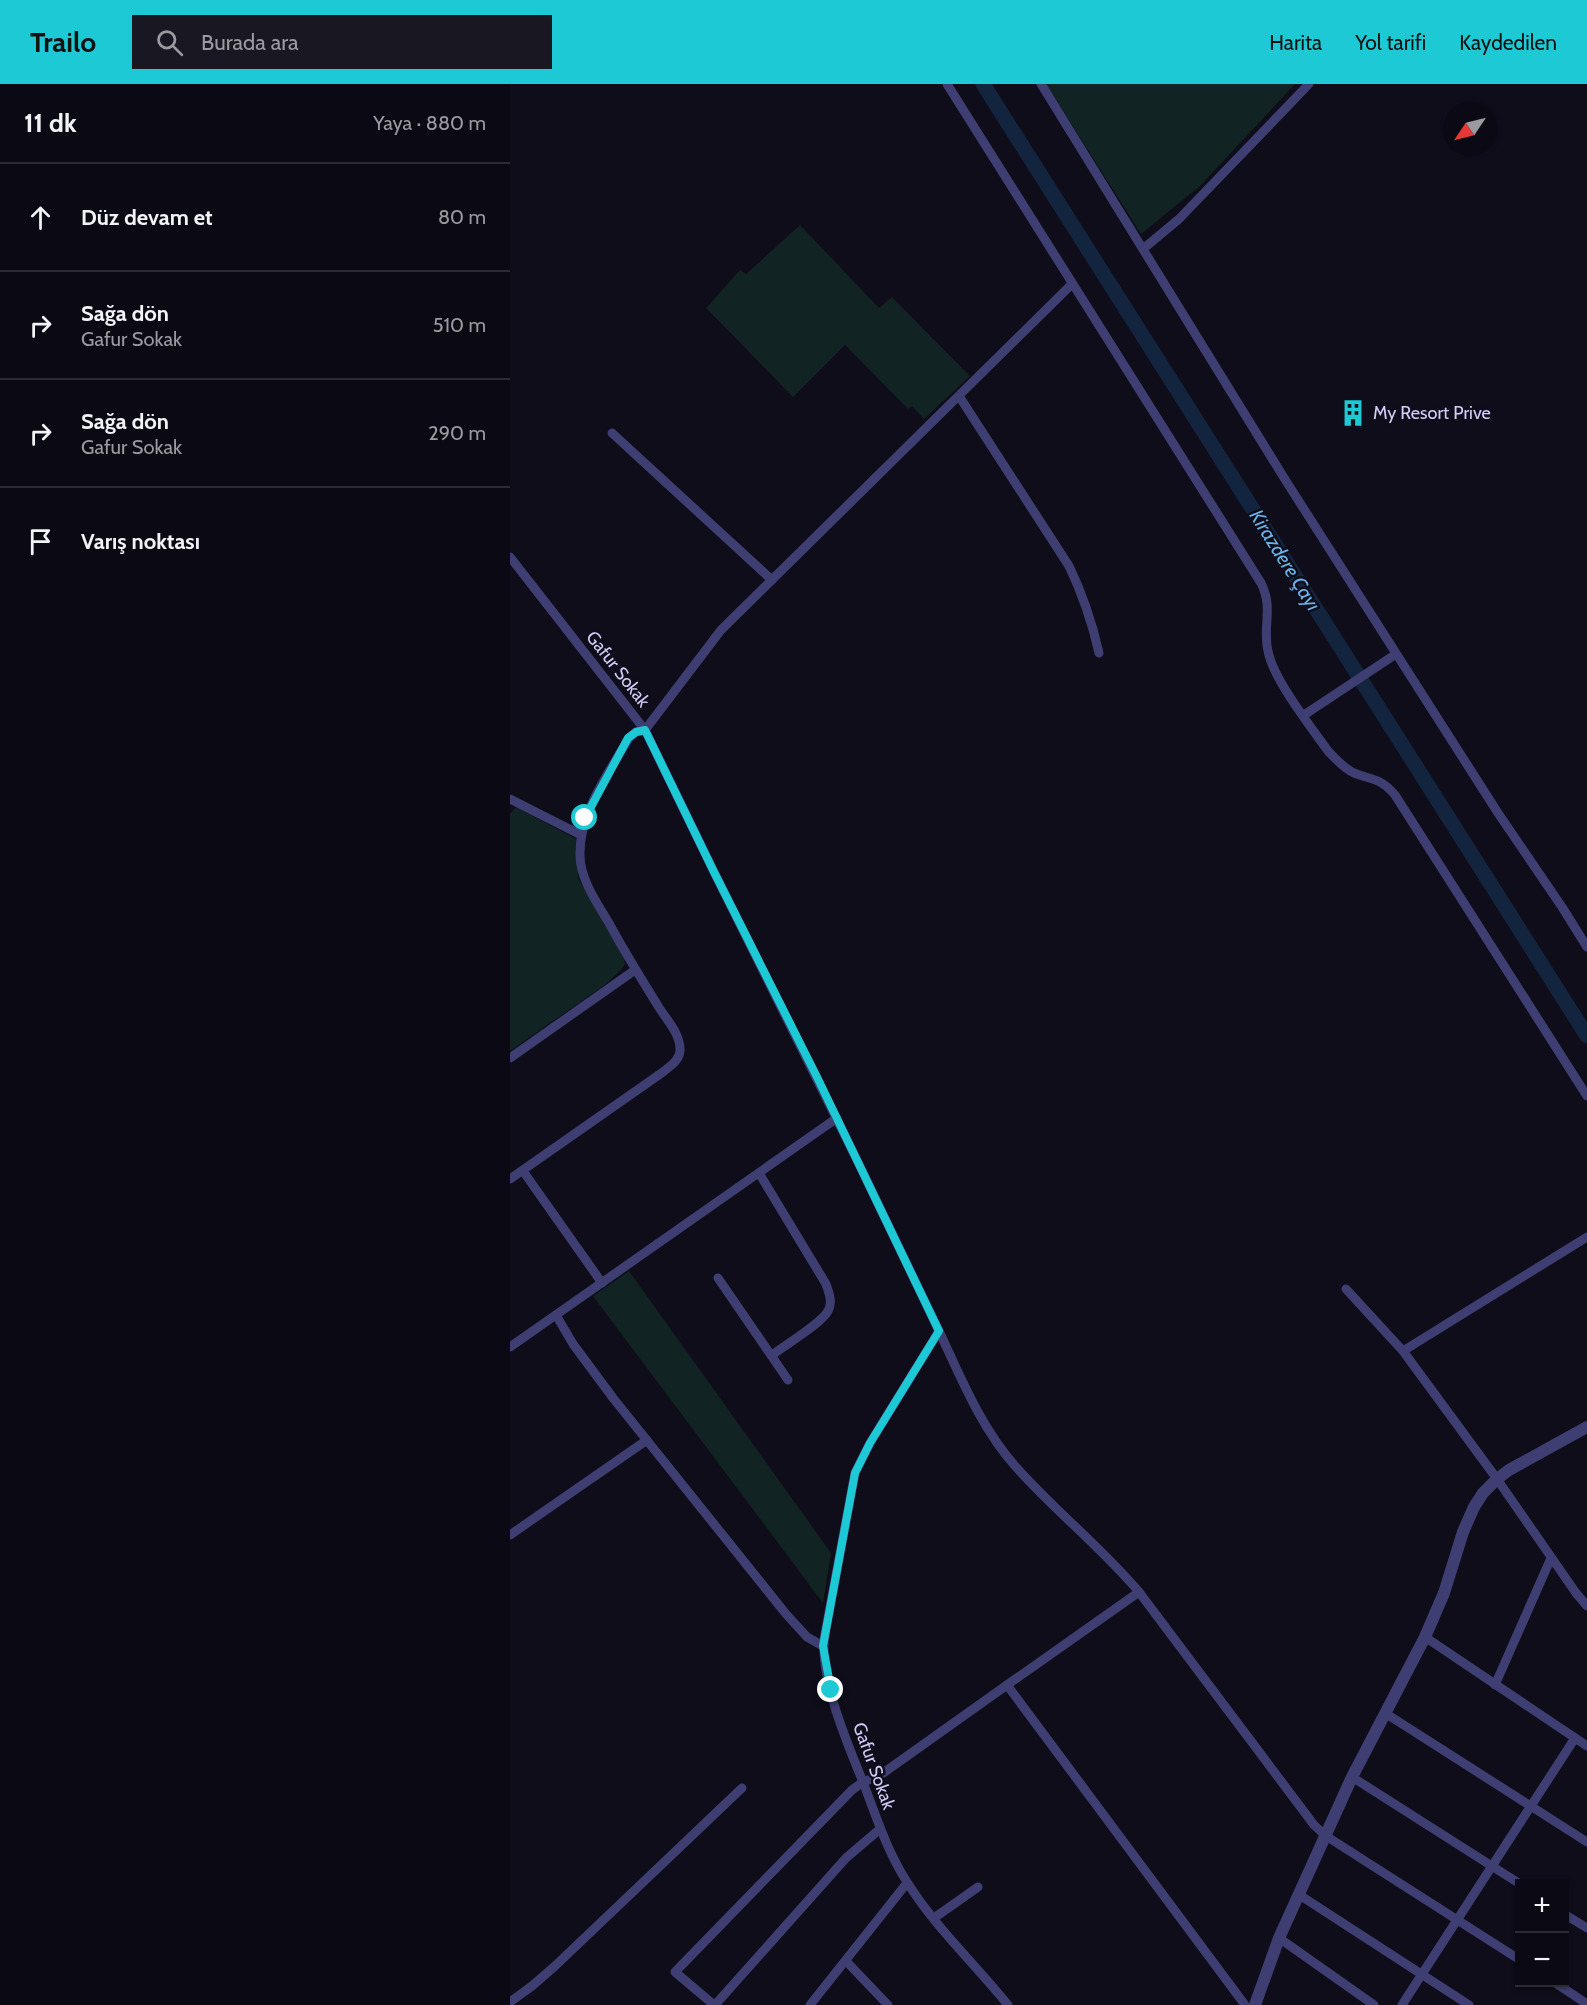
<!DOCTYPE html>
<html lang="tr">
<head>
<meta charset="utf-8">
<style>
	body { margin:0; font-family:Cabin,sans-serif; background:#191822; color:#f1f3f6 }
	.controls { position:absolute; right:18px; bottom:18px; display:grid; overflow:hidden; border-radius:0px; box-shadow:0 2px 4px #0004 }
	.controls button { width:54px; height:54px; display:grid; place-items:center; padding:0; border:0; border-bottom:2px solid #2b2b34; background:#0b0a14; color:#f1f3f6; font:30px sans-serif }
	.compass { position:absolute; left:933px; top:18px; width:54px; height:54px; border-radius:50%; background:#0b0a14; box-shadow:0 2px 4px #0004; rotate:235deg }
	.stop { position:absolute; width:18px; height:18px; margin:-14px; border:4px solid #1cc9d5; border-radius:50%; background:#fff }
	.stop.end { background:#1cc9d5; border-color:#fff; box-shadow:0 2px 6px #0008 }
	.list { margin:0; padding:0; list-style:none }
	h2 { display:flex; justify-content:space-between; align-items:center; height:78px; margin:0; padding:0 24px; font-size:26px }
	h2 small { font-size:20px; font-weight:400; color:#9a9aa0 }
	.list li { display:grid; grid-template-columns:39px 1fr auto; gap:18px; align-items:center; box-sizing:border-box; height:108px; padding:0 24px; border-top:2px solid #2b2b34 }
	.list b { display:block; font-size:22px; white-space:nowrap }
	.list p { margin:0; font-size:20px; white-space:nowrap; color:#9a9aa0 }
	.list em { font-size:20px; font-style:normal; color:#9a9aa0 }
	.icon { flex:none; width:33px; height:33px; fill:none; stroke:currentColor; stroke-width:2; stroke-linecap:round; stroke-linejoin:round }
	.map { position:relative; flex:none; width:1077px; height:1921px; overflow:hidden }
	header { display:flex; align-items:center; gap:36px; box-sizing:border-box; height:84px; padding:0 30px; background:#1cc9d5; color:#111 }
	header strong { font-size:28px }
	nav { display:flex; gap:33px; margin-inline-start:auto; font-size:21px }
	.search { width:420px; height:54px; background:#191822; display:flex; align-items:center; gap:15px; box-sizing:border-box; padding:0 21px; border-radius:0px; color:#9a9aa0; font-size:22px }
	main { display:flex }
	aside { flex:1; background:#0b0a14 }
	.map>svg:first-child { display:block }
	.green { fill:#112322 }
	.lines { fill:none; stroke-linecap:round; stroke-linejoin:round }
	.river { stroke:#13253e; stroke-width:15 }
	.minor { stroke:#3e3e73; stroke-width:9 }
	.tertiary { stroke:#3e3e73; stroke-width:12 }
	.route { stroke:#1cc9d5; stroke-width:8 }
	.labels { text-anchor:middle; stroke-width:5; stroke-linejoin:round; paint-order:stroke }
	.poi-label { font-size:18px; fill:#d1cdf8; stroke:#0f0d1a; text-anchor:start }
	.street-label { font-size:18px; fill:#d1cdf8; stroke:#0f0d1a }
	.water-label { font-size:20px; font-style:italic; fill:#69b3eb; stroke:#0f0d1a }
</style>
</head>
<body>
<header>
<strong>Trailo</strong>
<div class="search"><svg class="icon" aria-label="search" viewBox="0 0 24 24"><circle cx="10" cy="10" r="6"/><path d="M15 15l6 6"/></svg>Burada ara</div>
<nav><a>Harita</a><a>Yol tarifi</a><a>Kaydedilen</a></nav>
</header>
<main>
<aside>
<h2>11 dk<small>Yaya · 880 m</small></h2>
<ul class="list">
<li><svg class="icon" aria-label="ahead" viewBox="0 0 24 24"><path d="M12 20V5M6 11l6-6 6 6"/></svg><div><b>Düz devam et</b></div><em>80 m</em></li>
<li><svg class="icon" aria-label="right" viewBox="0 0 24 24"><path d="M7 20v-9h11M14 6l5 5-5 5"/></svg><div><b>Sağa dön</b><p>Gafur Sokak</p></div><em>510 m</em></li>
<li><svg class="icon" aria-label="right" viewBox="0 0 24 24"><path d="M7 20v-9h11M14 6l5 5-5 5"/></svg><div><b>Sağa dön</b><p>Gafur Sokak</p></div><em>290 m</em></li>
<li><svg class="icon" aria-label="arrive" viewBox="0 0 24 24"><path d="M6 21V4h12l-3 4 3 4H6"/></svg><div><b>Varış noktası</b></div></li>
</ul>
</aside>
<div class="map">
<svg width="1077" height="1921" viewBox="0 0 1077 1921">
	<rect width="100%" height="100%" fill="#0f0d1a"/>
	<g class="green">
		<polygon points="536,0 785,0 690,102 631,150"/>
		<polygon points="290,141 369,224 382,213 460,292 414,335 402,322 398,325 335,261 283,313 196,224 230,186 236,190"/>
		<polygon points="6,723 66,755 68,794 114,874 115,880 112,885 96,900 0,967 0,730"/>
		<polygon points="119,1187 321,1469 313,1519 83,1212"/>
	</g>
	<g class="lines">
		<polyline class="river" points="473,0 1077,952"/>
		<g class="minor">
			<path d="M437 0 751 499C764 525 752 542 758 567 763 595 801 643 818 667 826 675 833 684 844 689 862 696 871 694 885 711L1077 1012"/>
			<polyline points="531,0 776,397 988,729 1052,823 1077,863"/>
			<polyline points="633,165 669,135 799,0"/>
			<path d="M449 312 559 482C573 511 582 538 589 569"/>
			<polyline points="102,349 262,496"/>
			<path d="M0 473 135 646 204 788 346 1074 429 1247 360 1359 345 1389 315 1550C308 1591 337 1659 353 1698 366 1732 377 1767 397 1798 425 1843 465 1880 498 1921"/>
			<polyline points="794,631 886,570"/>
			<polyline points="0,715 71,751"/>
			<polyline points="0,974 125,886"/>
			<polyline points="13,1087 92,1199"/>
			<path d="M249 1089 316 1200C319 1209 323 1218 318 1227 311 1240 275 1261 262 1271"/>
			<path d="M0 1095 153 988C160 982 169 977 170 967 171 950 156 935 148 922 131 894 114 867 99 839 87 819 70 795 70 771 69 729 98 690 119 654L126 648 135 646 211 546 562 200"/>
			<polyline points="208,1194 278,1296"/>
			<polyline points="836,1205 893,1267 987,1395 1066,1509 1077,1522"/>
			<polyline points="46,1231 63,1260 103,1314 276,1530 297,1553 313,1562"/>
			<path d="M429 1247C451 1294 471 1344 506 1383 545 1427 591 1463 629 1508L497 1601 735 1921"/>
			<polyline points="0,1263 327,1034"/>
			<polyline points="893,1267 1077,1153"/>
			<polyline points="0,1451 137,1356"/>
			<polyline points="629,1508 804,1741 816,1752 1010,1876"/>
			<polyline points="915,1553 1077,1662"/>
			<polyline points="985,1601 1041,1474"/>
			<polyline points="875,1629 1077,1758"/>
			<polyline points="842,1693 1010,1800"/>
			<polyline points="788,1810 959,1921"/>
			<polyline points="1054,1830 1077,1844"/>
			<polyline points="424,1834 468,1803"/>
			<polyline points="769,1854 864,1921"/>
			<polyline points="336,1877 378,1921"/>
			<polyline points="1044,1898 1077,1920"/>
			<polyline points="0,1918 22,1902 45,1882 232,1704"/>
			<polyline points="204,1921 165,1888 342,1706 353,1698 369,1692 497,1601"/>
			<polyline points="205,1921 336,1774 370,1745"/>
			<polyline points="300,1921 397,1799"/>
			<polyline points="892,1921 1065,1654"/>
		</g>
		<polyline class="tertiary" points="745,1921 769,1854 842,1693 915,1553 934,1509 953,1448 964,1423 973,1409 987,1395 999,1386 1077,1343"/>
	</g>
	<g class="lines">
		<polyline class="route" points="75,734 118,654 126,648 135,646 204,788 308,995 429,1247 360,1359 345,1389 313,1562 321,1606"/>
	</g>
	<defs>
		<symbol id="building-bare" viewBox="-9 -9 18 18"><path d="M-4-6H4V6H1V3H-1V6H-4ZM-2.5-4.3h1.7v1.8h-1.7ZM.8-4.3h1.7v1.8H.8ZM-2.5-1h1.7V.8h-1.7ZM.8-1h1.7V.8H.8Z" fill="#1cc9d5" stroke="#0f0d1a" stroke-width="2.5" paint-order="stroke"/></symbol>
	</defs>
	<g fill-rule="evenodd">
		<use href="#building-bare" x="824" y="310" width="38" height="38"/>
	</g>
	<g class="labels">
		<g class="poi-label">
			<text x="863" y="335">My Resort Prive</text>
		</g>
		<g class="street-label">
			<text transform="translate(108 585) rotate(52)" y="6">Gafur Sokak</text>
			<text transform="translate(364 1682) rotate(70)" y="6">Gafur Sokak</text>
		</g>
		<g class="water-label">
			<text transform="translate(775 476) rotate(58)" y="7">Kirazdere Çayı</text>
		</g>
	</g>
</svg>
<div class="controls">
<button>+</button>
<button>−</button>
</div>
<svg class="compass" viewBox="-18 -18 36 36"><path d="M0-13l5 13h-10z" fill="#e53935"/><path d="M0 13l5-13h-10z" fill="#9a9aa0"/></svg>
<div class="stop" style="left:75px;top:734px"></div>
<div class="stop end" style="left:321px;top:1606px"></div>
</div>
</main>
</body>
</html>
